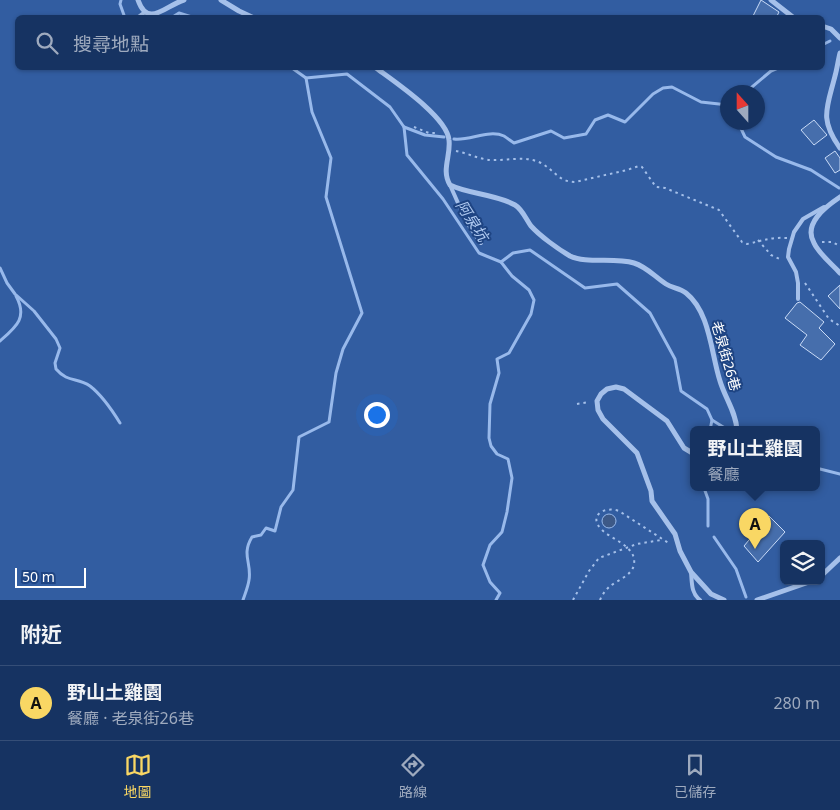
<!DOCTYPE html>
<html lang="zh-TW">
<head>
<meta charset="utf-8">
<style>
	body { margin:0; font-family:"Noto Sans","Noto Sans TC",sans-serif; background:#1f3b68; color:#f1f3f6 }
	.controls { position:absolute; right:15px; bottom:15px; display:grid; overflow:hidden; border-radius:8px; box-shadow:0 1px 4px #0004 }
	.controls button { width:45px; height:45px; display:grid; place-items:center; padding:0; border:0; border-bottom:1px solid #354e77; background:#163362; color:#f1f3f6; font:25px sans-serif }
	.compass { position:absolute; left:720px; top:85px; width:45px; height:45px; border-radius:50%; background:#163362; box-shadow:0 1px 4px #0004; rotate:339deg }
	.scale { position:absolute; left:15px; bottom:12px; width:71px; box-sizing:border-box; padding-left:5px; border:2px solid #fff; border-top:0; font-size:14px; line-height:18px; white-space:nowrap; color:#fff; -webkit-text-stroke:4px #1e4483; paint-order:stroke }
	.you { position:absolute; left:376px; top:414px; width:18px; height:18px; margin:-12px; border:4px solid #fff; border-radius:50%; background:#1a73e8; box-shadow:0 0 0 8px #1a73e833 }
	.badge { display:grid; place-items:center; width:32px; height:32px; border-radius:50%; background:#f9d764; color:#111; font-size:16px; font-weight:700 }
	.pin { position:absolute; translate:-50% -41px; filter:drop-shadow(0 1px 2px #0008) }
	.pin::after { content:''; position:absolute; top:26px; width:18px; height:15px; background:inherit; clip-path:polygon(0 0,100% 0,50% 100%) }
	.popup { position:absolute; left:690px; top:426px; width:130px; height:65px; box-sizing:border-box; display:grid; place-content:center; border-radius:8px; background:#163362; filter:drop-shadow(0 1px 4px #0005); font-size:16px; white-space:nowrap; color:#9eaabe }
	.popup b { font-size:19px; color:#f1f3f6 }
	.popup::after { content:''; position:absolute; left:50%; top:100%; margin-left:-10px; border:10px solid transparent; border-top-color:#163362 }
	.list { margin:0; padding:0; list-style:none }
	h2 { display:flex; justify-content:space-between; align-items:center; height:65px; margin:0; padding:0 20px; font-size:21px }
	h2 small { font-size:16px; font-weight:400; color:#9eaabe }
	.list li { display:grid; grid-template-columns:32px 1fr auto; gap:15px; align-items:center; box-sizing:border-box; height:75px; padding:0 20px; border-top:1px solid #354e77 }
	.list b { display:block; font-size:19px; white-space:nowrap }
	.list p { margin:0; font-size:16px; white-space:nowrap; color:#9eaabe }
	.list em { font-size:16px; font-style:normal; color:#9eaabe }
	.icon { flex:none; width:28px; height:28px; fill:none; stroke:currentColor; stroke-width:2; stroke-linecap:round; stroke-linejoin:round }
	.map { position:relative; flex:none; width:840px; height:600px; overflow:hidden }
	.search { position:absolute; background:#163362; box-shadow:0 1px 4px #0004; left:15px; right:15px; top:15px; height:55px; display:flex; align-items:center; gap:12px; box-sizing:border-box; padding:0 18px; border-radius:8px; color:#9eaabe; font-size:19px }
	.sheet { height:140px; background:#163362 }
	nav { display:flex; justify-content:space-around; align-items:center; box-sizing:border-box; height:70px; border-top:1px solid #354e77; background:#163362; font-size:14px; color:#9eaabe }
	nav a { display:grid; justify-items:center; gap:2px }
	nav .on { color:#f9d764 }
	.map>svg:first-child { display:block }
	.green { fill:#325da1; fill-rule:evenodd }
	.water { fill:#3d5987; stroke:#98b9eb }
	.lines { fill:none; stroke-linecap:round; stroke-linejoin:round }
	.stream { stroke:#98b9eb; stroke-width:3 }
	.building { fill:#466eac; stroke:#c9dbf7 }
	.path { stroke:#a5c0ea; stroke-width:2; stroke-dasharray:2.5 4; stroke-linecap:butt }
	.service { stroke:#a5c0ea; stroke-width:4 }
	.minor { stroke:#a5c0ea; stroke-width:5 }
	.labels { text-anchor:middle; stroke-width:4; stroke-linejoin:round; paint-order:stroke }
	.street-label { font-size:14px; fill:#fff; stroke:#1e4483 }
	.water-label { font-size:15px; font-style:italic; fill:#b0caf1; stroke:#1e4483 }
</style>
</head>
<body>
<div class="map">
<svg width="840" height="600" viewBox="0 0 840 600">
	<rect width="100%" height="100%" fill="#1e4483"/>
	<path class="green" d="M0 0H840V600H0ZM18 18H822V68H18ZM728 92H758V122H728ZM694 430H816V488H694ZM784 544H821V581H784Z"/>
	<circle class="water" cx="609" cy="521" r="7"/>
	<g class="lines">
		<g class="stream">
			<polyline points="121,0 120,4 125,18"/>
			<polyline points="171,18 179,13 195,18"/>
			<polyline points="822,45 830,41"/>
			<polyline points="292,68 306,78 347,74 390,107 404,127 407,155 443,199 479,253 501,262 513,253 530,250 585,288 617,284 650,313 675,359 681,391 707,409 712,420 728,430"/>
			<polyline points="746,92 771,71 778,68"/>
			<polyline points="738,122 745,137 776,157 811,170 839,188"/>
			<polyline points="404,127 425,135 444,137"/>
			<path d="M454 139C470 141 489 129 504 136 507 138 511 141 514 143L551 131 564 138 586 134 595 120 608 115 625 122 653 94 663 88 672 87 701 102 728 105"/>
			<path d="M0 268 7 283 15 294 34 311 56 339 60 348 55 363 56 369C68 383 77 377 90 386 103 396 112 410 120 423"/>
			<path d="M0 341C16 327 28 318 16 296"/>
			<polyline points="710,430 712,420"/>
			<polyline points="816,468 840,474"/>
			<polyline points="704,488 708,499 708,526"/>
			<polyline points="714,537 736,569 746,597"/>
			<path d="M243 600C245 594 248 587 249 580 252 563 241 555 252 537L261 535 266 528 275 531 281 507 293 490 299 437 329 422 336 373 343 349 362 313 326 197 331 158 312 112 306 78"/>
			<polyline points="496,600 500,593 490,582 483,565 490,545 502,532 507,512 512,478 508,459 497,454 491,446 489,438 490,404 499,373 497,359 509,353 531,314 534,300 529,290 512,276 501,262"/>
		</g>
	</g>
	<g class="building">
		<polygon points="761,0 779,12 776,18 752,18"/>
		<polygon points="814,120 827,135 814,145 801,130"/>
		<polygon points="835,151 840,158 840,170 835,173 825,158"/>
		<polygon points="840,285 840,309 828,296"/>
		<polygon points="800,302 824,322 819,328 835,344 821,360 800,345 807,335 785,318 797,303"/>
		<polygon points="769,516 785,532 758,562 744,546"/>
	</g>
	<g class="lines">
		<g class="path">
			<polyline points="414,127 429,133 438,133"/>
			<path d="M456 151C467 153 479 159 490 160 507 161 525 155 541 163 554 170 559 182 575 182L627 170 639 166 642 167 656 187 665 188 719 210 742 242 747 244C762 241 769 237 787 238"/>
			<polyline points="758,240 771,255 782,260"/>
			<polyline points="822,242 832,242 840,246"/>
			<polyline points="805,283 829,319 840,326"/>
			<polyline points="577,404 589,402"/>
			<polyline points="573,600 589,571 599,558 637,544 661,540"/>
			<path d="M600 600C602 595 605 591 609 587 616 581 633 575 634 564 637 546 610 539 601 529 588 515 605 506 619 511L670 544"/>
		</g>
		<g class="service">
			<polyline points="137,18 145,12"/>
			<polyline points="450,185 466,221 481,243"/>
			<polyline points="798,299 798,283 796,272 788,257 789,249 794,232 803,219 824,207"/>
			<path d="M691 572C692 583 691 593 700 600"/>
		</g>
		<g class="minor">
			<path d="M138 0C148 29 166 5 184 0"/>
			<polyline points="221,0 239,11 254,18"/>
			<polyline points="771,0 794,18"/>
			<polyline points="822,26 831,29 840,38"/>
			<path d="M840 53C838 61 837 69 835 76 827 108 819 119 840 148"/>
			<path d="M376 68C395 82 447 117 449 140 451 156 441 170 450 185 468 194 496 194 515 205 522 209 526 219 531 226 540 236 558 249 570 256 586 264 615 257 634 263 647 267 655 277 666 284 672 288 680 288 686 293 710 312 711 353 720 381 725 398 736 412 737 430"/>
			<path d="M840 197C825 207 803 224 814 243 819 254 832 264 840 273"/>
			<polyline points="694,454 684,448 667,421 624,389 616,387 607,389 601,394 597,401 598,410 603,419 637,453 651,491 652,501 675,534 680,551 691,572 711,594 724,600"/>
			<polyline points="821,576 840,558"/>
			<polyline points="757,600 812,581"/>
		</g>
	</g>
	<g class="labels">
		<g class="street-label">
			<text transform="translate(726 356) rotate(74)" y="5">老泉街26巷</text>
		</g>
		<g class="water-label">
			<text transform="translate(472 221) rotate(57)" y="5">阿泉坑</text>
		</g>
	</g>
</svg>
<div class="controls">
<button><svg class="icon" aria-label="layers" viewBox="0 0 24 24"><path d="M12 4l9 5-9 5-9-5zM3 14l9 5 9-5"/></svg></button>
</div>
<svg class="compass" viewBox="-18 -18 36 36"><path d="M0-13l5 13h-10z" fill="#e53935"/><path d="M0 13l5-13h-10z" fill="#9eaabe"/></svg>
<div class="scale">50 m</div>
<div class="you"></div>
<div class="pin badge" style="left:755px;top:549px">A</div>
<div class="popup"><b>野山土雞園</b>餐廳</div>
<div class="search"><svg class="icon" aria-label="search" viewBox="0 0 24 24"><circle cx="10" cy="10" r="6"/><path d="M15 15l6 6"/></svg>搜尋地點</div>
</div>
<section class="sheet">
<h2>附近<small></small></h2>
<ul class="list">
<li><span class="badge">A</span><div><b>野山土雞園</b><p>餐廳 · 老泉街26巷</p></div><em>280 m</em></li>
</ul>
</section>
<nav>
<a class="on"><svg class="icon" aria-label="map" viewBox="0 0 24 24"><path d="M3 6l6-2 6 2 6-2v14l-6 2-6-2-6 2zM9 4v14M15 6v14"/></svg>地圖</a>
<a><svg class="icon" aria-label="directions" viewBox="0 0 24 24"><path d="M12 3l9 9-9 9-9-9zM9 14v-3h6M13 9l2 2-2 2"/></svg>路線</a>
<a><svg class="icon" aria-label="saved" viewBox="0 0 24 24"><path d="M7 4h10v16l-5-4-5 4z"/></svg>已儲存</a>
</nav>
</body>
</html>
